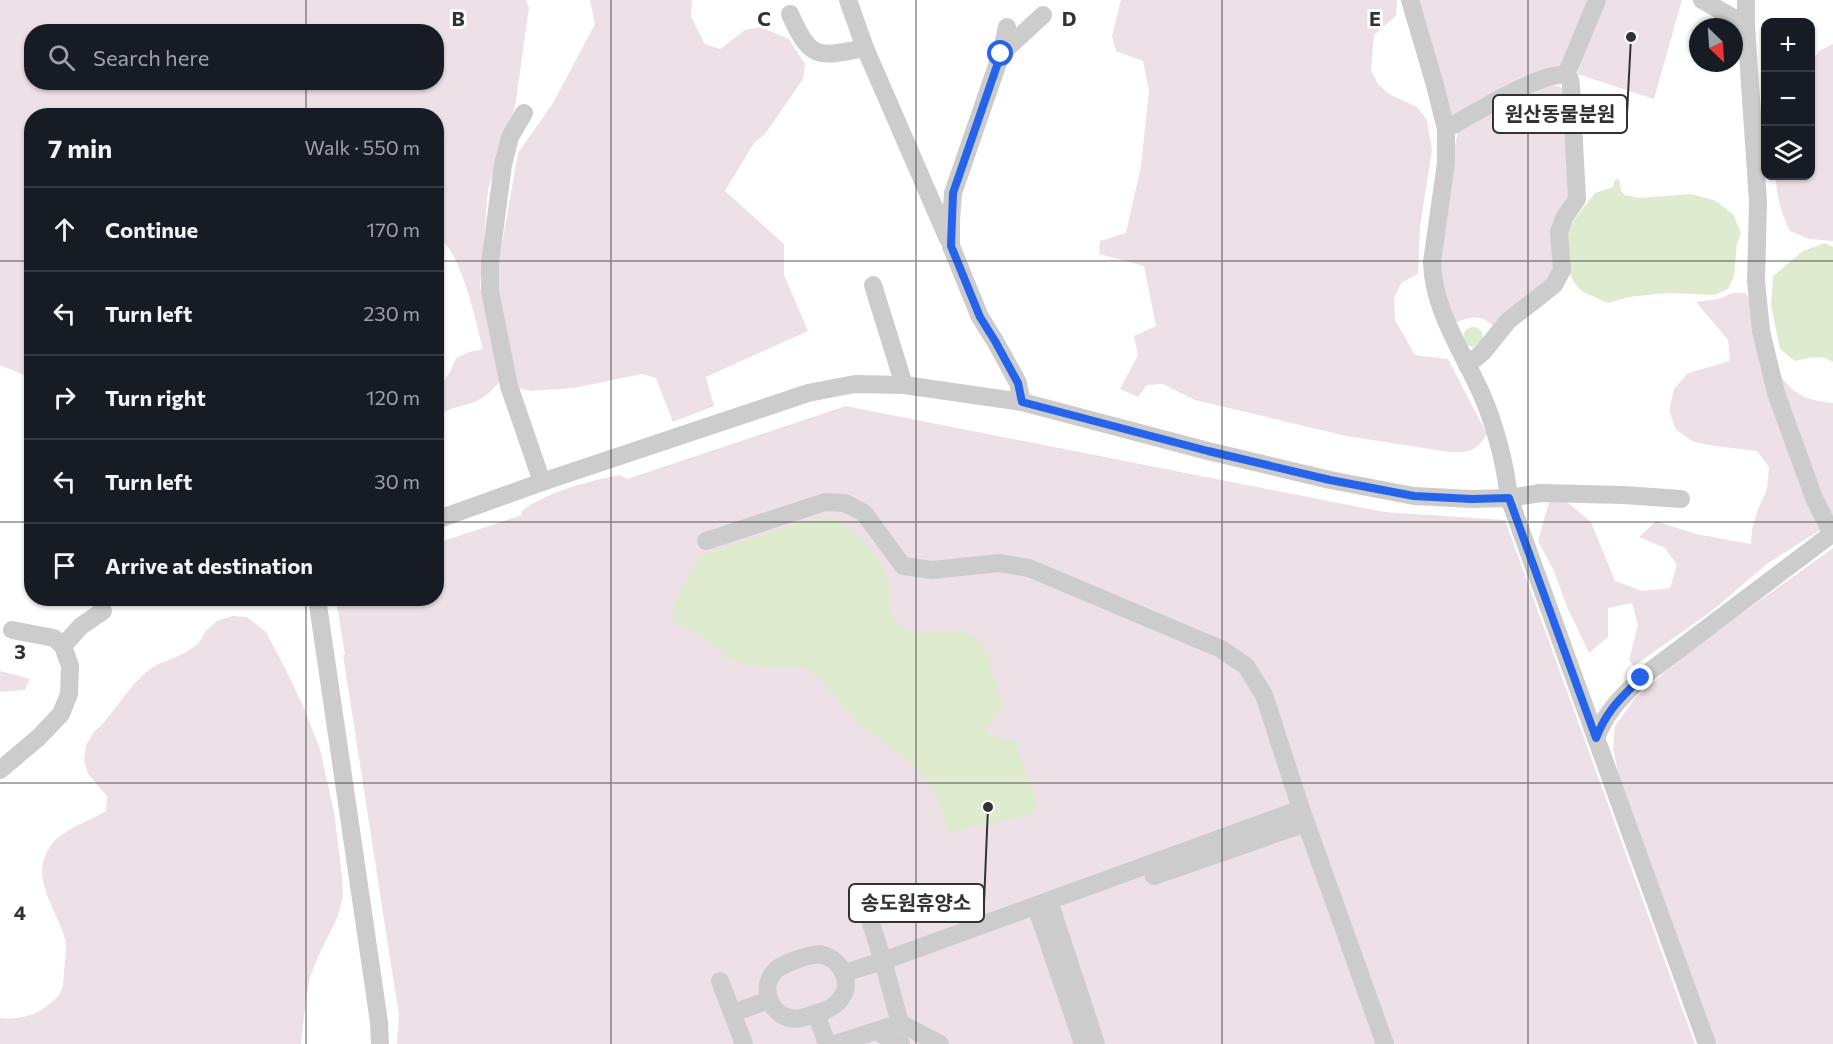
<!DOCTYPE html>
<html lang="en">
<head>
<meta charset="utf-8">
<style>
	body { margin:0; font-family:Commissioner,"Noto Sans KR",sans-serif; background:#20242c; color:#f1f3f6 }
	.controls { position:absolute; right:18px; top:18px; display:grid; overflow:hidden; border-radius:12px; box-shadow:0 2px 4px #0004 }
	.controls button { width:54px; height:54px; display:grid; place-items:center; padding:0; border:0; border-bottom:2px solid #363941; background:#171b24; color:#f1f3f6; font:30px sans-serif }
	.compass { position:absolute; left:1689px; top:18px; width:54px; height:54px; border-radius:50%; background:#171b24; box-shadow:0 2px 4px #0004; rotate:155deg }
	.stop { position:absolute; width:18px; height:18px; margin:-14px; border:4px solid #2563eb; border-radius:50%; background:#fff }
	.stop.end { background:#2563eb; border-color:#fff; box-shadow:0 2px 6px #0008 }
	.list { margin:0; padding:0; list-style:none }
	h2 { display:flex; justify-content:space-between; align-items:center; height:78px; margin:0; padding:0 24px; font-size:26px }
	h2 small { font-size:20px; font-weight:400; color:#9ea1a6 }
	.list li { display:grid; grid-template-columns:39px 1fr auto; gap:18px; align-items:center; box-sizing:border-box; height:84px; padding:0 24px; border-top:2px solid #363941 }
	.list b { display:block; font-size:22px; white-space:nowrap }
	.list em { font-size:20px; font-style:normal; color:#9ea1a6 }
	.icon { flex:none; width:33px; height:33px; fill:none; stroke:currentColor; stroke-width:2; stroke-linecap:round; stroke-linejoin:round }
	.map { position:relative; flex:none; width:1833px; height:1044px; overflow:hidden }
	.search { position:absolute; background:#171b24; box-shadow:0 2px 4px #0004; left:24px; top:24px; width:420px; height:66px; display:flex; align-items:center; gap:15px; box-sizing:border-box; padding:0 21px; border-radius:24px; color:#9ea1a6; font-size:22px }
	.panel { position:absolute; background:#171b24; box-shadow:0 2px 4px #0004; left:24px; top:108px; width:420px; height:498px; border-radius:24px }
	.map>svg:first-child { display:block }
	.green { fill:#ede1e7; fill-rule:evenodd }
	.water { fill:#dfebcf }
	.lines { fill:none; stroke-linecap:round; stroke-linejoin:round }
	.minor { stroke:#ccc; stroke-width:18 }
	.route { stroke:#2563eb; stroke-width:8 }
	.grid { fill:none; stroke:#323232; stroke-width:1.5; stroke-opacity:0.55 }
	.grid-label { font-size:20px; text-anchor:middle; font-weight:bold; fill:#323232; stroke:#fff; stroke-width:6; stroke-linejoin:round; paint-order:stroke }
	.leader { fill:none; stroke:#323232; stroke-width:2 }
	.callout-dot { fill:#323232; stroke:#fff; stroke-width:2 }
	.callout { fill:#fff; stroke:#323232; stroke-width:2 }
	.callout-label { font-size:20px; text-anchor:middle; font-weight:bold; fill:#323232 }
</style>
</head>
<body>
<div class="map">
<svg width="1833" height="1044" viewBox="0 0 1833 1044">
	<rect width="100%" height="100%" fill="#fff"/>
	<g class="green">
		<path d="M0 0H526L529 8 515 107 488 190 480 287 500 381C495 387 489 394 482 398 468 407 450 406 437 416V389C446 381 451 370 456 358L469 352 483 349C474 316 463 256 437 235L436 116H32L31 378 0 365ZM32 32H436V82H32Z"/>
		<polygon points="590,0 692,0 691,17 705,44 720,49 745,30 760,27 789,39 805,64 803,79 765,134 754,143 725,191 784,244 784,275 808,331 706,377 714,406 673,422 656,378 642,374 574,388 530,391 516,387 496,278 518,153 553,103 595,24"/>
		<path d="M1121 0H1397L1396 16 1374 35 1371 70 1378 84 1389 94 1417 107 1427 120 1432 150 1420 227 1418 274 1401 283 1394 298 1395 320 1415 355 1448 359 1487 434C1475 453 1470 452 1449 452L1346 436 1195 400 1163 384 1147 385 1138 397 1120 389 1138 355 1134 336 1156 326 1144 266 1099 254 1100 241 1126 233 1141 166 1149 91 1143 61 1116 51 1112 36Z"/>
		<polygon points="1415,0 1588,0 1564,66 1451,117"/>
		<polygon points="1602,0 1682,0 1654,99 1577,74"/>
		<path d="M1833 44V241L1809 239 1790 231C1781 212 1776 196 1776 176H1810L1811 63 1819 51Z"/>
		<path d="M1552 85 1561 87 1567 98 1572 200 1553 277 1496 330C1483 313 1472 316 1454 323L1437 261 1450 168 1458 131 1541 86Z"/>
		<path d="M1732 293H1746C1764 326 1766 375 1801 395 1810 400 1823 402 1833 403V522L1768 563 1713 610 1634 666 1629 660 1638 625 1632 603 1608 608V637L1589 653 1568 609 1553 569 1538 541 1549 502H1567L1591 522 1615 581 1643 591 1670 588 1677 565 1665 548 1639 537 1656 521 1696 534 1751 544 1752 529 1758 509 1767 489 1769 467 1757 451 1715 446 1694 442 1676 430 1669 410 1674 389 1688 373 1730 361 1728 340 1696 302 1719 299Z"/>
		<path d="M846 406 1384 512 1505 520 1695 1044H397L399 1016 343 655H345L336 599 436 598 437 543 522 515 521 512C542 493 592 480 620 475L627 479Z"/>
		<polygon points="1833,548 1833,1044 1715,1044 1619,777 1613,749 1615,726 1635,698 1687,653"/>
		<path d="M232 616 247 617 266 632 286 670 304 708 320 749 334 812 342 876 343 897 337 918 318 957 310 977 306 998 301 1044H0V1018C17 1020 34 1016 47 1006 63 994 63 989 64 971 65 961 67 948 65 939 58 913 34 883 45 856 55 830 85 824 106 811L107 796 88 774 84 760 86 745 94 732 105 721 133 685 144 674 156 665 185 653 198 644 206 631 217 621Z"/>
		<polygon points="0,671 30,679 25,690 0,692"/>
	</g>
	<g class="water">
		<polygon points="1619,179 1621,191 1625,195 1640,198 1690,194 1714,200 1733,214 1741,233 1737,244 1734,276 1728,289 1714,295 1667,293 1629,297 1608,303 1583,292 1575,284 1567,268 1563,237 1577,216 1595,193 1613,187 1615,180"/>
		<path d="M1825 243 1833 247V362C1821 354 1809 358 1795 361L1780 349 1771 305 1773 276 1803 251Z"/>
		<circle cx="1473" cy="337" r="10"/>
		<path d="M825 516C849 521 881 556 888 579 893 595 884 609 898 623 919 645 959 619 977 639 993 656 996 686 1003 708L987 726V733L995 737 1015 740 1038 806 1031 815 948 833 938 801 924 775 880 739 860 725 819 678 806 668H764L734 661 724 655 691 629 675 623 672 613 675 603 684 584 703 554Z"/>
	</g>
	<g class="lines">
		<g class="minor">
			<polyline points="848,0 865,48 948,239"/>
			<path d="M1410 0 1435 85 1446 129V163L1432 262C1433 310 1463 352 1482 395 1496 428 1505 463 1509 498L1707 1044"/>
			<polyline points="1702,0 1746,25"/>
			<polyline points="1746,0 1746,25 1758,202 1756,281 1761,331 1776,393 1814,498 1832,534"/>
			<path d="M790 14C811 61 818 57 865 48"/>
			<polyline points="1001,54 1007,27"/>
			<polyline points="524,113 510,137 503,165 490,263 490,291 509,386 542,482"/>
			<path d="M1446 129C1472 115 1539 72 1566 75L1597 0"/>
			<polyline points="873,285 904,385"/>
			<polyline points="1467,365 1483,352 1508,321 1554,285 1562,270 1559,232 1564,218 1577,199 1571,86 1570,79 1566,75"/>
			<polyline points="1022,402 1018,383 995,341 980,317 951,246 951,220 953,193 1001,54 1043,15"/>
			<polyline points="436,520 542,482 808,393 855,384 904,385 1022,402 1208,451 1330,480 1414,496 1472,499 1509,498 1541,493 1624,495 1681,499"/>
			<polyline points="706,541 825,502 845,503 864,513 903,566 932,570 999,563 1029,568 1221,649 1246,666 1264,695 1301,809 1385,1044"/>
			<polyline points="317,598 379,1022 380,1044"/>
			<polyline points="63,646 81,626 103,611"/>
			<path d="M1596 738C1607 710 1620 699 1641 678L1833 533"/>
			<polyline points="0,770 38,738 61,714 69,694 70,666 63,646 54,638 12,630"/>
			<polyline points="1154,876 1306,823"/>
			<polyline points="1049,901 1096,1044"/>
			<polyline points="1036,906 1083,1044"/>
			<path d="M820 954C842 959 856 985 837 1003 830 1010 820 1012 811 1015 804 1018 797 1020 789 1018 768 1012 760 985 776 970 785 962 809 955 820 954Z"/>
			<polyline points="844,973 883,961 865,904"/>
			<polyline points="720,981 744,1044"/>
			<polyline points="733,1013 769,1000"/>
			<polyline points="816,1013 827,1044"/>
			<polyline points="900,1023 940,1044"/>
			<polyline points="876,1031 901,1044"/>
			<polyline points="835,1044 900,1023 883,961 1301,809"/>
		</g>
	</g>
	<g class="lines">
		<path class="route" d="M1001 54 953 193 951 246 980 317 995 341 1018 383 1022 402 1208 451 1330 480 1414 496 1472 499 1509 498 1596 738C1607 710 1620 699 1641 678"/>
	</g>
	<path class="grid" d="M306 0V32M611 0V1044M916 0V1044M1222 0V1044M1528 0V1044M306 82V116M0 261H32M436 261H1833M0 522H32M436 522H1833M306 598V1044M0 783H1833"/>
	<g class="grid-label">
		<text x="458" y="26">B</text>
		<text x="764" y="26">C</text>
		<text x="1069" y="26">D</text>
		<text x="1375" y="26">E</text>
		<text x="20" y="659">3</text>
		<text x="20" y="920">4</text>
	</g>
	<path class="leader" d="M1631 37L1627 114M988 807L984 903"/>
	<g class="callout-dot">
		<circle cx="1631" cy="37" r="6"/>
		<circle cx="988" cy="807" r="6"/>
	</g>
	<g class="callout">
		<rect x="1493" y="95" width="134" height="38" rx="6"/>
		<rect x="849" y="884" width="135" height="38" rx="6"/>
	</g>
	<g class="callout-label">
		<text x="1560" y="121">원산동물분원</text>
		<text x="916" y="910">송도원휴양소</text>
	</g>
</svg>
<div class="controls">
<button>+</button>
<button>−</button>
<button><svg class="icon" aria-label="layers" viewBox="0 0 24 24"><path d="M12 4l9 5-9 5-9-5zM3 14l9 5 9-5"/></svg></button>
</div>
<svg class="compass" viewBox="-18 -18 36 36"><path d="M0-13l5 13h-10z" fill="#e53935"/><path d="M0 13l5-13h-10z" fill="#9ea1a6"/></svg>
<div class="stop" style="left:1001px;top:54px"></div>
<div class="stop end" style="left:1641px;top:678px"></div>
<div class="search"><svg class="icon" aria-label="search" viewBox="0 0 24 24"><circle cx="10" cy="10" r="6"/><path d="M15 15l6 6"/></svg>Search here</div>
<section class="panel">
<h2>7 min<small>Walk · 550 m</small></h2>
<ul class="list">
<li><svg class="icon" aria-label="ahead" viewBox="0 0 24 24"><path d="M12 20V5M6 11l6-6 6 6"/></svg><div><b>Continue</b></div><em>170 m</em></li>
<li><svg class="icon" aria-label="left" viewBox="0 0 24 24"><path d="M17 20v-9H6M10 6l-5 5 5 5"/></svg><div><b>Turn left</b></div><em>230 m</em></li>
<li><svg class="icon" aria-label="right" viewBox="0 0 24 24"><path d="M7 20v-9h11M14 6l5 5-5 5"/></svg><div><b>Turn right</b></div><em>120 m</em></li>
<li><svg class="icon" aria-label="left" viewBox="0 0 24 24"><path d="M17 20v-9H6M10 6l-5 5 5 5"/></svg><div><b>Turn left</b></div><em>30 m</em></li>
<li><svg class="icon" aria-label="arrive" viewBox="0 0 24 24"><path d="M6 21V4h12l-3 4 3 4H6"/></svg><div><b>Arrive at destination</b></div></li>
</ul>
</section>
</div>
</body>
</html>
